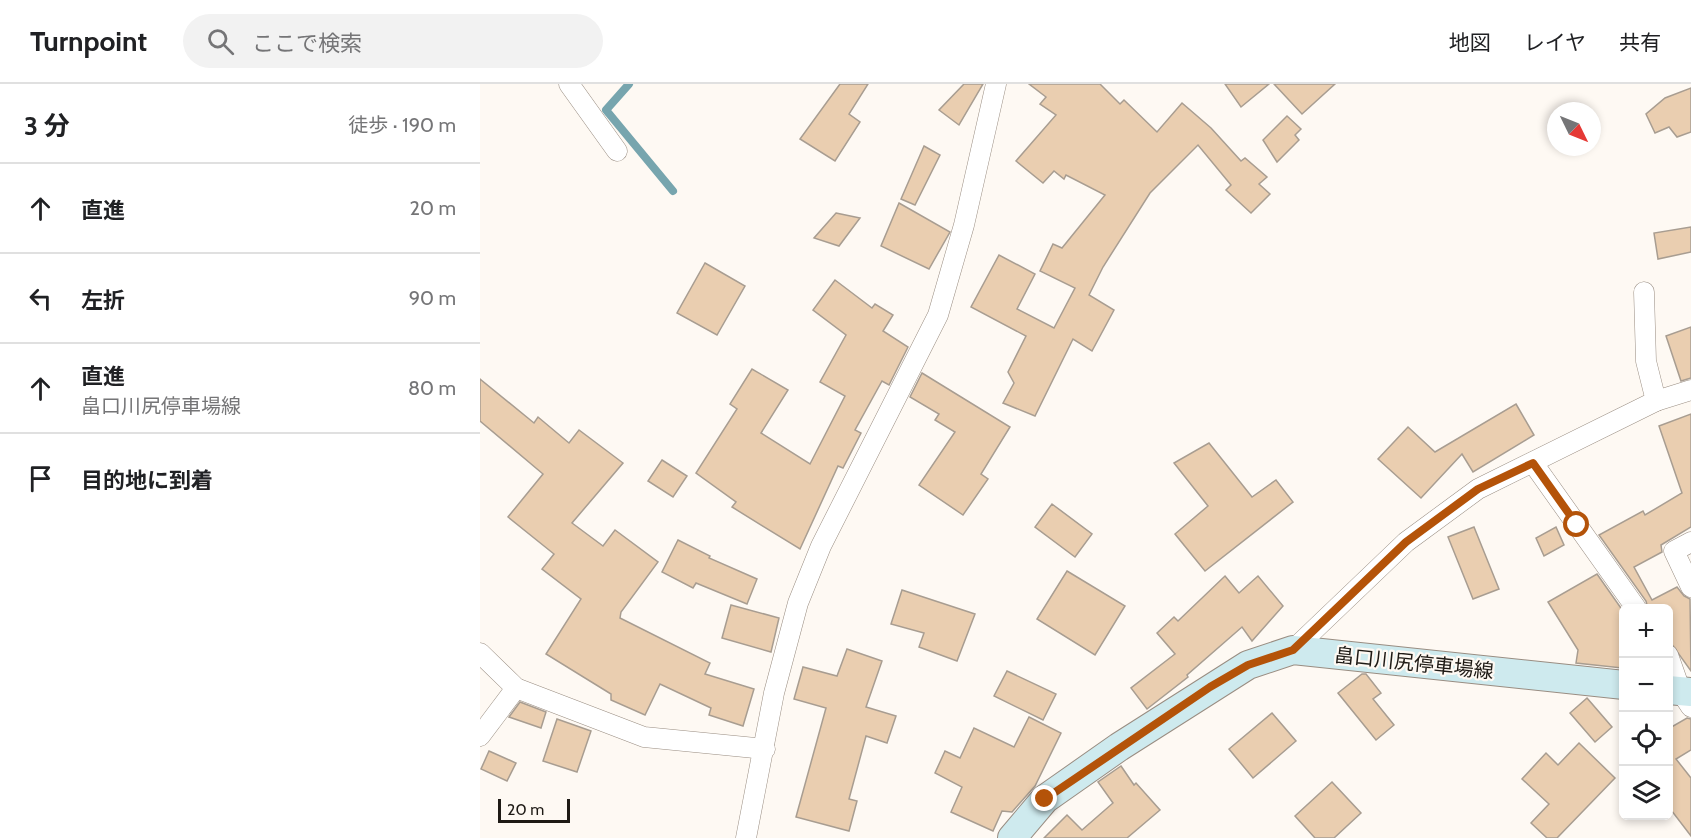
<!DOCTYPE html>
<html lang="ja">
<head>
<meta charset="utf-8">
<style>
	body { margin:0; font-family:Cabin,"Noto Sans JP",sans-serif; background:#f2f2f2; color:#202124 }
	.controls { position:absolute; right:18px; bottom:18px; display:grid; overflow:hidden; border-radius:9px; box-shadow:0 3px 9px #0003 }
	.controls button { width:54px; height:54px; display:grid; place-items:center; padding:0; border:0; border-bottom:2px solid #e0e0e0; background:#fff; color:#202124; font:30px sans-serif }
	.compass { position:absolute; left:1067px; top:18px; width:54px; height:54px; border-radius:50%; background:#fff; box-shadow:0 3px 9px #0003; rotate:133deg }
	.scale { position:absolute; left:18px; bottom:15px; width:72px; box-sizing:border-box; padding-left:6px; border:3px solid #1e1a15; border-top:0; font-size:16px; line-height:21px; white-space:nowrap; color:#1e1a15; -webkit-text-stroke:4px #fef9f3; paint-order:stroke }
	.stop { position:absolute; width:18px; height:18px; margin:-14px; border:4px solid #b45309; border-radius:50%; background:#fff }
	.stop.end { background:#b45309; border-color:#fff; box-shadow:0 2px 6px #0008 }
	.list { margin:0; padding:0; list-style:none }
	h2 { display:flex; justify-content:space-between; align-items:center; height:78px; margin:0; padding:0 24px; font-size:26px }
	h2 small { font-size:20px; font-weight:400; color:#757577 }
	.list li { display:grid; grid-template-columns:39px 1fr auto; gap:18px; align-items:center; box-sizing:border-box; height:90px; padding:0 24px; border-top:2px solid #e0e0e0 }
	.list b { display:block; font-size:22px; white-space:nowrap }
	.list p { margin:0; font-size:20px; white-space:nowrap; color:#757577 }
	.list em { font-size:20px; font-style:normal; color:#757577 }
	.icon { flex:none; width:33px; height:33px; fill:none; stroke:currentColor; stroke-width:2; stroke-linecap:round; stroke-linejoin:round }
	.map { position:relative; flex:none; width:1211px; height:754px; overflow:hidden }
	header { display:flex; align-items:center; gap:36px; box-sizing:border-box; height:84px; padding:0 30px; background:#fff; border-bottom:2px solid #e0e0e0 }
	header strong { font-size:28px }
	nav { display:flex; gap:33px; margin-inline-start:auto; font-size:21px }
	.search { width:420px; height:54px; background:#f2f2f2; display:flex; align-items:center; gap:15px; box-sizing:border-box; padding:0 21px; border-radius:33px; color:#757577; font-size:22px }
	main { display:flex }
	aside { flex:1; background:#fff }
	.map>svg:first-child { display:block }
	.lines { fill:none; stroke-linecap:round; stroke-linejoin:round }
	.stream { stroke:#77a5ae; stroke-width:8 }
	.building { fill:#eaceb0; stroke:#a89d91; stroke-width:1.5 }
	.minor-casing { stroke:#998d82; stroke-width:21 }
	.secondary-casing { stroke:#998d82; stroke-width:30 }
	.minor { stroke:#fff; stroke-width:20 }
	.secondary { stroke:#ceeaee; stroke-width:28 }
	.route { stroke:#b45309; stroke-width:8 }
	.labels { text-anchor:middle; stroke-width:4.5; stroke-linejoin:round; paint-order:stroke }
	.street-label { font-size:20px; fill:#1e1a15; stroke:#fef9f3 }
</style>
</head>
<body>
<header>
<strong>Turnpoint</strong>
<div class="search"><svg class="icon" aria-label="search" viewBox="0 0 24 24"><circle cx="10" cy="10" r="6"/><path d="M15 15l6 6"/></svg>ここで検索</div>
<nav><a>地図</a><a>レイヤ</a><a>共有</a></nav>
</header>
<main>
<aside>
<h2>3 分<small>徒歩 · 190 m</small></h2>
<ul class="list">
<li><svg class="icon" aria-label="ahead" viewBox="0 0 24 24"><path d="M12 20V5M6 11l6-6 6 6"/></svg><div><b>直進</b></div><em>20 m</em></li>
<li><svg class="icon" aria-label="left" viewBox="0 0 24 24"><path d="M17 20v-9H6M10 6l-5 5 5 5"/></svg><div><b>左折</b></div><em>90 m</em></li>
<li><svg class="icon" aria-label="ahead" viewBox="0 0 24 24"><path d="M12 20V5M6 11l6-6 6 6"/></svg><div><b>直進</b><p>畠口川尻停車場線</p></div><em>80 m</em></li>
<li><svg class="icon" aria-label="arrive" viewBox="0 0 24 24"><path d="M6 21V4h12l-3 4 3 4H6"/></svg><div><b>目的地に到着</b></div></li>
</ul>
</aside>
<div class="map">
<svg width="1211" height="754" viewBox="0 0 1211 754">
	<rect width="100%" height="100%" fill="#fef9f3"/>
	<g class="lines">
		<polyline class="stream" points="149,0 126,26 193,107"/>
	</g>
	<g class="building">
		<polygon points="360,0 388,0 369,30 380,38 355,77 320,55"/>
		<polygon points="484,0 503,0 479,41 459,26"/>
		<polygon points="549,0 620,0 640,20 644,16 677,48 702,19 731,44 761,77 765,74 787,93 779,100 790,110 771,129 746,106 751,101 718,61 670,109 623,183 609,211 634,226 612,267 593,255 555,332 523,319 534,299 528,288 546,252 491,223 519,171 555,190 537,225 574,244 595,204 560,187 573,160 582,164 625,111 586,91 584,95 574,87 563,99 536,77 576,31 560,20 566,13"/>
		<polygon points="745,0 789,0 761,23"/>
		<polygon points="794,0 855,0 822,30"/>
		<polygon points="1211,4 1211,48 1197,53 1189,43 1175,49 1166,30 1185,14"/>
		<polygon points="807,32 821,45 815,51 819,56 797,78 783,56"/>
		<polygon points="444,62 460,71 435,121 421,115"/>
		<polygon points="419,119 470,148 449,185 401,162"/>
		<polygon points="356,129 380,134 359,162 334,154"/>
		<polygon points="1211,143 1211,168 1178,175 1174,149"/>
		<polygon points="225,179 265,202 237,251 197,229"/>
		<polygon points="355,196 392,224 395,220 413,231 403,247 428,263 409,301 402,297 375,346 381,349 363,384 358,382 320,465 252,423 256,418 216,389 257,325 250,320 272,285 308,306 281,349 330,380 365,312 340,298 366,251 333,226"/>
		<polygon points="1211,243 1211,294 1201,297 1186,252"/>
		<polygon points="442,289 530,343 501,390 508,395 483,431 439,401 475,348 455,336 459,330 430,313"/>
		<polygon points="0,295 54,339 58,333 89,359 99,346 143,379 92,439 123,462 135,446 178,478 141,528 140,534 230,579 225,590 274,605 263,642 229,631 231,624 180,600 165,631 131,616 131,610 66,570 101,515 62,485 74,470 28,433 63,390 0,337"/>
		<polygon points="1036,320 1054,351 993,388 982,370 941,414 898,375 928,343 955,368"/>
		<polygon points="1211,330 1211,443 1181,461 1182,468 1154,483 1172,516 1197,503 1204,512 1210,515 1211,587 1188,555 1188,525 1168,525 1166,517 1119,451 1163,427 1165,431 1202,409 1179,342"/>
		<polygon points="729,359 772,413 796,396 813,418 725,487 695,450 728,422 694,379"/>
		<polygon points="182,376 207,392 193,413 168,397"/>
		<polygon points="572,420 612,450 595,473 555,443"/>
		<polygon points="994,443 1019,505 993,515 968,453"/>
		<polygon points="1076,443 1084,461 1064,472 1056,454"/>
		<polygon points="198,456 230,472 229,474 277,495 267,520 216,499 213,504 182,488"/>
		<polygon points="587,487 645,522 615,571 557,535"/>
		<polygon points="1117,490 1143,527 1142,584 1096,579 1098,566 1068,518"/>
		<polygon points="745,492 759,509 778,492 803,522 772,557 762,543 707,591 708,593 667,625 651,604 695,570 677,549 694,533 698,537"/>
		<polygon points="422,506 495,530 477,577 439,563 444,549 411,540"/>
		<polygon points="251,521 299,534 291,568 242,554"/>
		<polygon points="367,565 402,577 386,623 416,632 407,659 386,652 369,715 377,717 369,747 316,733 346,624 314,615 323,583 357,592"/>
		<polygon points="527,587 576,610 563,636 514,612"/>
		<polygon points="882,590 886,590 901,609 893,615 914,641 896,656 858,609"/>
		<polygon points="1107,614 1132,643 1115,658 1090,629"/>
		<polygon points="40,618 66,628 61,644 29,633"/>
		<polygon points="792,629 816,657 773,694 749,665"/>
		<polygon points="549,633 581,649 555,702 532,728 522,727 513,747 471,728 482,703 455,689 465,667 480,674 494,644 534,663"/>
		<polygon points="1207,634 1211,635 1211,666 1196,675 1211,694 1211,752 1188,722 1188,645"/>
		<polygon points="77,635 111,647 97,688 63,677"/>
		<polygon points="1099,659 1135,694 1077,754 1067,754 1051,739 1069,720 1042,695 1066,669 1078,681"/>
		<polygon points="9,667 36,679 27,697 1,685"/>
		<polygon points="641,682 654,701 656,699 680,726 647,754 564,754 587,731 602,746 633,719 618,698"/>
		<polygon points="852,698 881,729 854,754 835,754 815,732"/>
	</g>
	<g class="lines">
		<defs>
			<g id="minor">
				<polyline points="89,0 137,67"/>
				<polyline points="1164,208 1166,277 1176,317"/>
				<polyline points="1053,379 1156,524"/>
				<polyline points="1211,458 1194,467 1211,503"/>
				<polyline points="813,566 926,458 998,405 1176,317 1211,306"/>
				<polyline points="0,569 36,604 164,653 285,665"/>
				<polyline points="1188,571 1201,608 1211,623"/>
				<polyline points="0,652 36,604"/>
				<polyline points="266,754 294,609 318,519 341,462 458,231 484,141 516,0"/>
			</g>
			<g id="secondary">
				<polyline points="1188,606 1211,608"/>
				<polyline points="532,754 565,715 639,663 768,581 813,566 1144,601"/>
			</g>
		</defs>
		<use href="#minor" class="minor-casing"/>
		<use href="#secondary" class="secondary-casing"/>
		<use href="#minor" class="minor"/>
		<use href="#secondary" class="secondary"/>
	</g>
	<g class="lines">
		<polyline class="route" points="565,715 730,603 768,581 813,566 926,458 998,405 1053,379 1097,441"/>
	</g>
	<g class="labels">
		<g class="street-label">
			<text transform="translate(934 579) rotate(6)" y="7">畠口川尻停車場線</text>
		</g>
	</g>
</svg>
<div class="controls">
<button>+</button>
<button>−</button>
<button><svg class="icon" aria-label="locate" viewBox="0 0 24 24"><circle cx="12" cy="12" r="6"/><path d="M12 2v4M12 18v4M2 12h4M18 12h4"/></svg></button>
<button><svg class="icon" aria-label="layers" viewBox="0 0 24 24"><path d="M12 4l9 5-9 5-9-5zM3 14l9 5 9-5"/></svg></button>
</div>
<svg class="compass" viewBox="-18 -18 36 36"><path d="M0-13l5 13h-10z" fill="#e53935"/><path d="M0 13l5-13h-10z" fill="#757577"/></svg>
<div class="scale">20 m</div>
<div class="stop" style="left:1097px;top:441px"></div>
<div class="stop end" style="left:565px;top:715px"></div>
</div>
</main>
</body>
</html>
